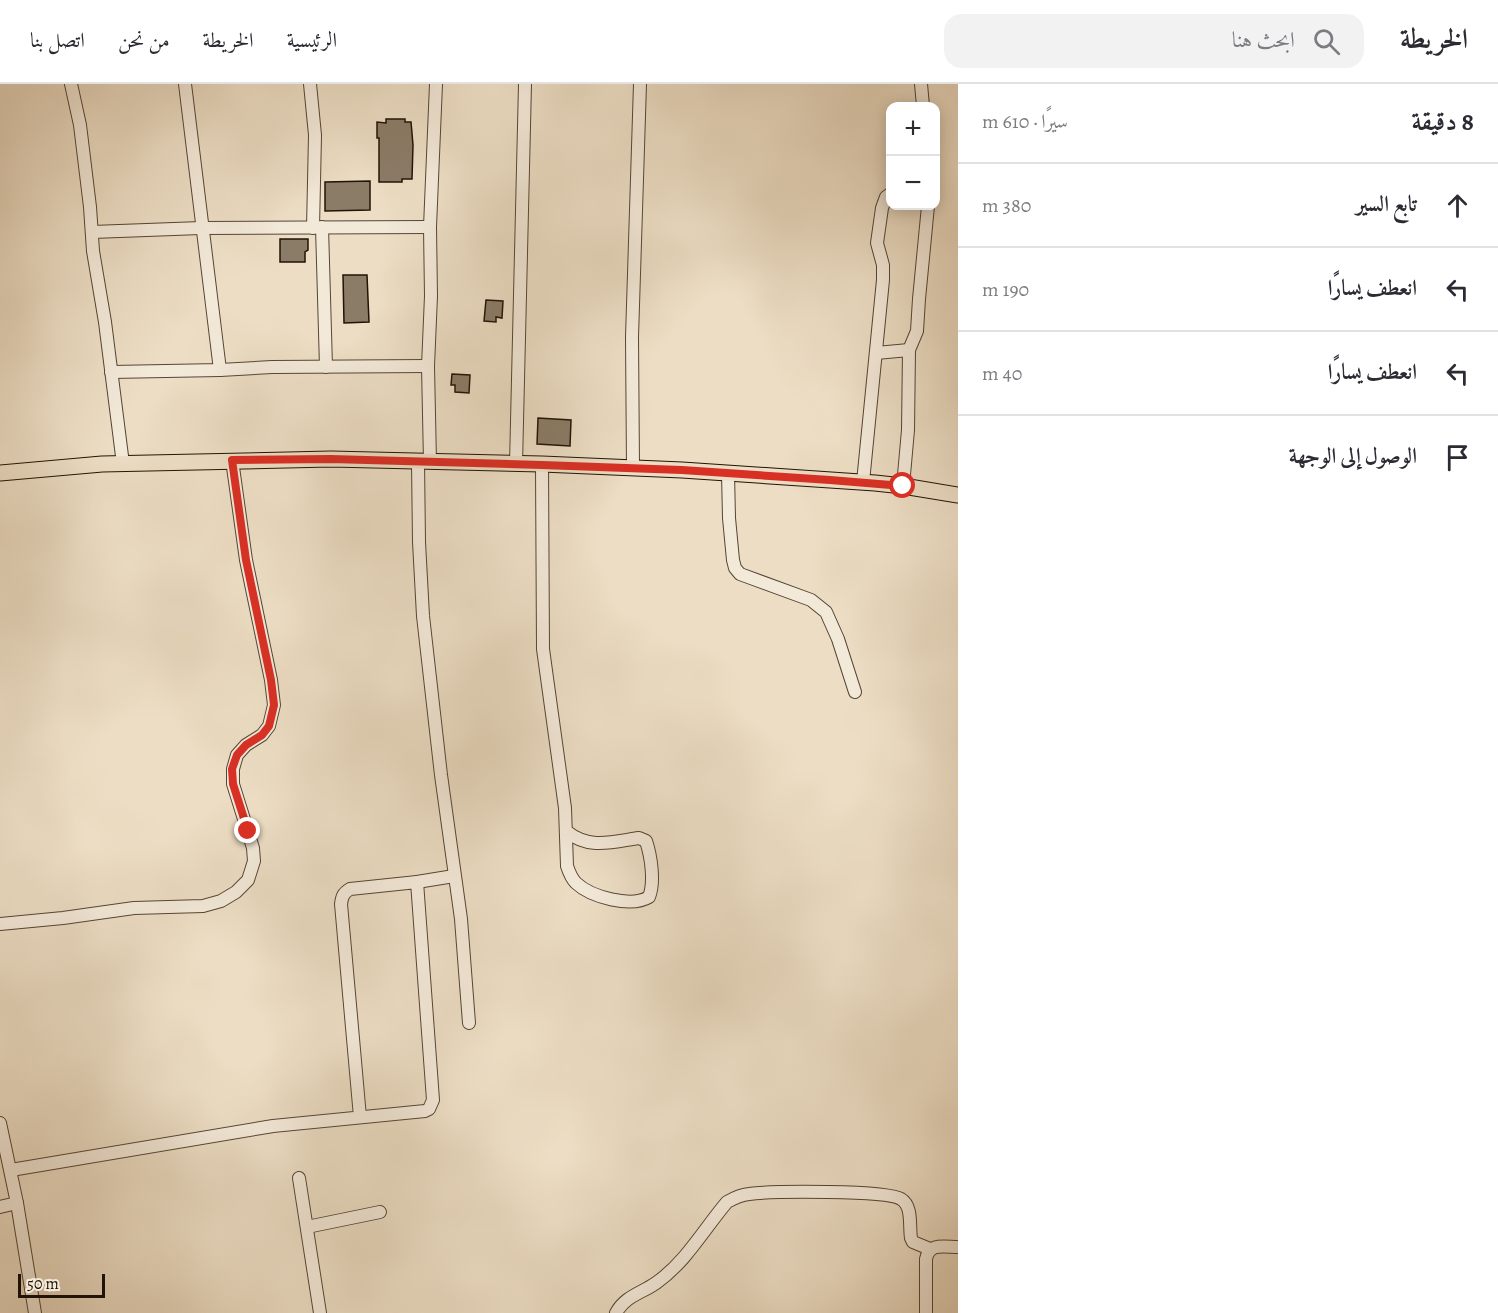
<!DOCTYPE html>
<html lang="ar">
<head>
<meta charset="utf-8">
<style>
	body { margin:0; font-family:Alegreya,Amiri,serif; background:#f2f2f3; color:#2b2b33; direction:rtl }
	.controls { position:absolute; right:18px; top:18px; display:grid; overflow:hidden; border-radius:12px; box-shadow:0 3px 15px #0003 }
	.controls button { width:54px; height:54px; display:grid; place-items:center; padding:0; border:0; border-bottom:2px solid #e1e1e2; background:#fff; color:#2b2b33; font:30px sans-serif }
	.scale { position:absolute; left:18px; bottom:15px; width:87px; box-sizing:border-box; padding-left:6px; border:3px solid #211305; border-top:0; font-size:16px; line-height:21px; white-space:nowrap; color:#211305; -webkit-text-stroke:4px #f3e9d9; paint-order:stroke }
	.stop { position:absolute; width:18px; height:18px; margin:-14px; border:4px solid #d93025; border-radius:50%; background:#fff }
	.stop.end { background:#d93025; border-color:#fff; box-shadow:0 2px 6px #0008 }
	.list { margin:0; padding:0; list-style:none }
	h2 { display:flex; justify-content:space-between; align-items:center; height:78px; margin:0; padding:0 24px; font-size:26px }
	h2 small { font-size:20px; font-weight:400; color:#7c7c81 }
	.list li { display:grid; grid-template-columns:39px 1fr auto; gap:18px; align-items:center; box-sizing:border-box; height:84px; padding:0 24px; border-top:2px solid #e1e1e2 }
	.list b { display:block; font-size:22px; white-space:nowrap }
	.list em { font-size:20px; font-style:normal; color:#7c7c81 }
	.icon { flex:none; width:33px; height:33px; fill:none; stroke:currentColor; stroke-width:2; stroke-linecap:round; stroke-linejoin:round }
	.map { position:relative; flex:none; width:958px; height:1229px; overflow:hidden; direction:ltr }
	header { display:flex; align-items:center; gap:36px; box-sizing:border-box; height:84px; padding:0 30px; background:#fff; border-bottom:2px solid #e1e1e2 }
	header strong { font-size:28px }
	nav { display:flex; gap:33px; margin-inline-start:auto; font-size:21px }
	.search { width:420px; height:54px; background:#f2f2f3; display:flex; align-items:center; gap:15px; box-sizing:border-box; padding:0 21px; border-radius:18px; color:#7c7c81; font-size:22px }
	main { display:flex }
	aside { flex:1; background:#fff }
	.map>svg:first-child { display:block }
	.building { fill:#8b7c68; stroke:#211305; stroke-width:1.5 }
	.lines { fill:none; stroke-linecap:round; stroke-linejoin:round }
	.minor-casing { stroke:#544635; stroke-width:14 }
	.major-casing { stroke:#211305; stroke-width:17 }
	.minor { stroke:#f3e9d9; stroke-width:12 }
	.major { stroke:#ecddc4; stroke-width:15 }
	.route { stroke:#d93025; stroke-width:8 }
</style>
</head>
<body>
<header>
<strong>الخريطة</strong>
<div class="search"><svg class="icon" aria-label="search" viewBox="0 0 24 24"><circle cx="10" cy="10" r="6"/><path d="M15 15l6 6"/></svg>ابحث هنا</div>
<nav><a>الرئيسية</a><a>الخريطة</a><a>من نحن</a><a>اتصل بنا</a></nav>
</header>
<main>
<aside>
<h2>8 دقيقة<small>سيرًا · 610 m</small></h2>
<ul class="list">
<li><svg class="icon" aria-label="ahead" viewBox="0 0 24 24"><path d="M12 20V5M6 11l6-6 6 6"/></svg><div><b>تابع السير</b></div><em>380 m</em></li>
<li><svg class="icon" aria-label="left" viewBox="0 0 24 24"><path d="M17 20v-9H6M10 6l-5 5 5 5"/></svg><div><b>انعطف يسارًا</b></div><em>190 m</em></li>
<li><svg class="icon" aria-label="left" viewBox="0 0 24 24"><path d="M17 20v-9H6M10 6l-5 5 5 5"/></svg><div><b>انعطف يسارًا</b></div><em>40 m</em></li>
<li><svg class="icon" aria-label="arrive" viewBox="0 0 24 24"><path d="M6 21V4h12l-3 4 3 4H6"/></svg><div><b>الوصول إلى الوجهة</b></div></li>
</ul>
</aside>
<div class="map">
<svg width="958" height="1229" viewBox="0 0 958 1229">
	<rect width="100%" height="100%" fill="#ecddc4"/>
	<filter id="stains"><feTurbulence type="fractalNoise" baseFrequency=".00333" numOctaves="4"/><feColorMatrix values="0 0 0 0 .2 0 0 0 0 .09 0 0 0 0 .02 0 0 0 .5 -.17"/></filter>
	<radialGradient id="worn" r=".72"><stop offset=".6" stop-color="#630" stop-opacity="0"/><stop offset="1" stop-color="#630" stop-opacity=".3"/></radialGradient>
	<g class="building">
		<polygon points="386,35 405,35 405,38 411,38 413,61 412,95 402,95 402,98 379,98 379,54 377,54 377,38 386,39"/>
		<polygon points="370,97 370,126 325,127 325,98"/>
		<polygon points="280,155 308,155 308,166 305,168 305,178 280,178"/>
		<polygon points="343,191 367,191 369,238 344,239"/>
		<polygon points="486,216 503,217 502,234 496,233 496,238 484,237"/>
		<polygon points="452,290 470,291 469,309 455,308 455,301 451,301"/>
		<polygon points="538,334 571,336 570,362 537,360"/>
	</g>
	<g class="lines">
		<defs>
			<g id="minor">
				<polyline points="71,0 80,41 90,123 93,167 105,238 123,380"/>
				<polyline points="185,0 220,286"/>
				<polyline points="310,0 315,51 313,144"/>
				<polyline points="921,0 923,22"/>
				<polyline points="322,143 326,283"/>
				<polyline points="92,148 201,144 430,143"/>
				<polyline points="876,269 909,266"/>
				<polyline points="111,288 220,286 272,283 428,282"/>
				<polyline points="418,378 419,458 423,532 441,691 461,835 469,939"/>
				<polyline points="430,378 428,282 431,212 430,143 436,0"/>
				<polyline points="516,380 525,0"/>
				<path d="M542 380 543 565 565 724 567 782C569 788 572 795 576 799 591 813 631 824 649 813 655 798 651 772 646 757L639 754C612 758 589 766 566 747"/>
				<polyline points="633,384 632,253 640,0"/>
				<polyline points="728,389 729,434 733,476 735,484 740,490 811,516 826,528 838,555 855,608"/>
				<polyline points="863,398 883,196 883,181 877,159 882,124 886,113 890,110"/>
				<polyline points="903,402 908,346 909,266 917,247 919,215 928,122"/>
				<polyline points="417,798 454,792"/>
				<polyline points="0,840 63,834 134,824 203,822 221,817 236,808 248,796 254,777 253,764 233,700 233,685 237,671 246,661 262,651 269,642 274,621 271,596 246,476 232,376"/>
				<polyline points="0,1039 17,1119 0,1123"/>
				<path d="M11 1086 273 1042 425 1027 429 1025 433 1016 417 798 350 805C343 809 342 813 341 820L360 1033"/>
				<polyline points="299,1094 320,1229"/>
				<polyline points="17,1119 35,1229"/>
				<polyline points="307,1143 380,1128"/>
				<path d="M616 1229C625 1212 642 1209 656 1199 686 1178 704 1145 727 1118 734 1114 740 1111 749 1110 771 1107 887 1106 901 1115 913 1122 909 1143 911 1154L913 1158 930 1165"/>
				<path d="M926 1229V1175C929 1158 945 1163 958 1163"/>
			</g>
			<polyline id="major" points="0,389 102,380 331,375 542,380 682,386 875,399 903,402 958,411"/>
		</defs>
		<use href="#minor" class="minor-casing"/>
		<use href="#major" class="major-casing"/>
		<use href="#minor" class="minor"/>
		<use href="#major" class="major"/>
	</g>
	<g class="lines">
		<polyline class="route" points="248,747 233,700 232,685 237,671 246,661 262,651 269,642 274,621 271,596 246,476 232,376 331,375 542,381 682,386 830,396 903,402"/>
	</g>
	<rect width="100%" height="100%" filter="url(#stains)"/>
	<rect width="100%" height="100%" fill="url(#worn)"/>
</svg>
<div class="controls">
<button>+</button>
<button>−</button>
</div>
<div class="scale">50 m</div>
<div class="stop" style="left:903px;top:402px"></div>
<div class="stop end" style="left:248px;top:747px"></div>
</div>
</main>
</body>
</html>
